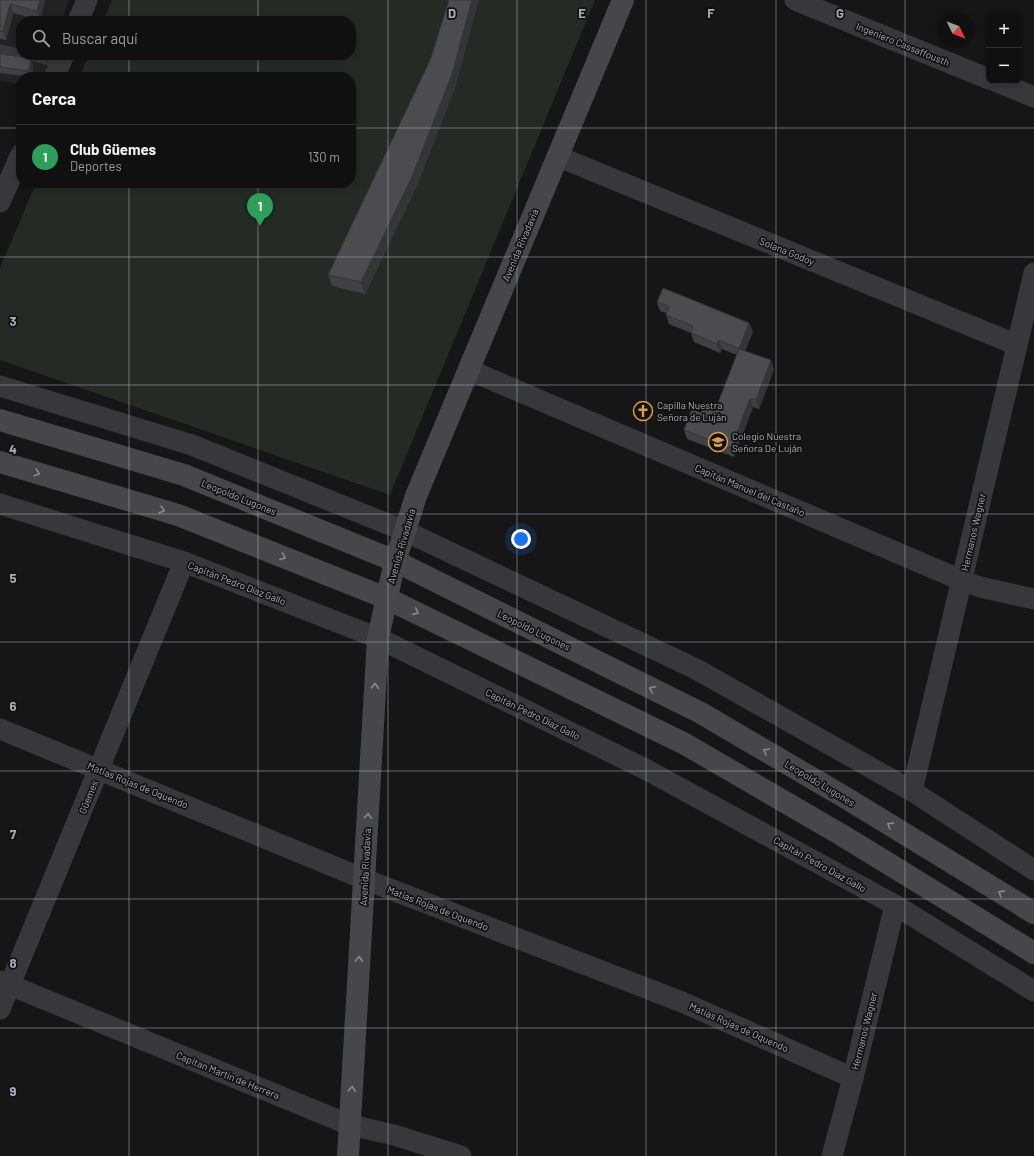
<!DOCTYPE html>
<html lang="es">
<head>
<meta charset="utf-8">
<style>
	body { margin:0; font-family:Barlow,sans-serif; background:#19191a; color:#f1f3f6 }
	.controls { position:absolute; right:12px; top:12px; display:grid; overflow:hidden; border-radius:8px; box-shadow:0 2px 6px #0003 }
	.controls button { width:36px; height:36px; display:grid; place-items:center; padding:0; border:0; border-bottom:1px solid #303031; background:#101011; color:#f1f3f6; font:20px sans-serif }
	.compass { position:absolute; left:938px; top:12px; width:36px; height:36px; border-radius:50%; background:#101011; box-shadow:0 2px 6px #0003; rotate:133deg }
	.you { position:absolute; left:521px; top:539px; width:14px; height:14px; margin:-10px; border:3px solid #fff; border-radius:50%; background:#1a73e8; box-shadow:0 0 0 6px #1a73e833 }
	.badge { display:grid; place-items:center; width:26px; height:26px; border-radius:50%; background:#2563eb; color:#fff; font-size:13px; font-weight:700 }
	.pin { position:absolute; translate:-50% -33px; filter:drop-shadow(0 1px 2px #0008) }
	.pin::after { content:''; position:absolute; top:21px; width:14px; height:12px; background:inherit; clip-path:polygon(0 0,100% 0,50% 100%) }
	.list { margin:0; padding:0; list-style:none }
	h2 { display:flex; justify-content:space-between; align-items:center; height:52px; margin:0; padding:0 16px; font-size:17px }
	h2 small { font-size:13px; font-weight:400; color:#9c9d9f }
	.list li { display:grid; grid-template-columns:26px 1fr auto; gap:12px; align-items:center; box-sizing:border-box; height:64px; padding:0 16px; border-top:1px solid #303031 }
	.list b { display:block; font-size:15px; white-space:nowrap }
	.list p { margin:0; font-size:13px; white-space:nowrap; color:#9c9d9f }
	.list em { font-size:13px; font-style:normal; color:#9c9d9f }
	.icon { flex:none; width:22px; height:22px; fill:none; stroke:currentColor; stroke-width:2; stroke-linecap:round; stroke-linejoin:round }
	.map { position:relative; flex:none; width:1034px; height:1156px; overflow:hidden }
	.search { position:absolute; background:#101011; box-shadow:0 2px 6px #0003; left:16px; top:16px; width:340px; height:44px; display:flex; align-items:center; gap:10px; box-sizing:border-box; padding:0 14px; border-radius:16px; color:#9c9d9f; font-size:15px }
	.panel { position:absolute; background:#101011; box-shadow:0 2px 6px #0003; left:16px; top:72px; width:340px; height:116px; border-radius:16px }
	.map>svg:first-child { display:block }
	.built { fill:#222224 }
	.green { fill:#242b25 }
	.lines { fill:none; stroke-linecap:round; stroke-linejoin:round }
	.service { stroke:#37383c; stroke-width:10 }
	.minor { stroke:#37383c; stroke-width:21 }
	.secondary { stroke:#45474b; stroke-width:22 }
	.wall { fill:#404144 }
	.shaded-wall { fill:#343537 }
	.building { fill:#4a4c4f; stroke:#343537 }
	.oneway { stroke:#868a91 }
	.grid { fill:none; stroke:#a9aeb6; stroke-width:1; stroke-opacity:0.55 }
	.labels { text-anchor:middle; stroke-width:3.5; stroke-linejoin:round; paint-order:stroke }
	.street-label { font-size:10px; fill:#a9aeb6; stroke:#111112 }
	.poi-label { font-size:10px; fill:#a9aeb6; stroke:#111112; text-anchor:start }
	.grid-label { font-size:13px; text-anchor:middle; font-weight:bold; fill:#a9aeb6; stroke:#111112; stroke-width:3.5; stroke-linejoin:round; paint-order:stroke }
</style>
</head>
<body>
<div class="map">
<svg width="1034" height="1156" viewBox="0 0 1034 1156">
	<rect width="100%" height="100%" fill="#161617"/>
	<polygon class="built" points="0,0 69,0 62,21 21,21 21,55 51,55 44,77 21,77 21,84 0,81"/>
	<polygon class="green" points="112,0 595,0 390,495 0,360 0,268 36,183 351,183 351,77 80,77 89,55 351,55 351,21 103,21"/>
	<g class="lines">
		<g class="service">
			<polyline points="0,49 21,54"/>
			<polyline points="26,55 60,63"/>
		</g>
		<g class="minor">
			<polyline points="795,0 989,79"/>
			<polyline points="78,21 87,0"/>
			<polyline points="54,77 64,55"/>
			<polyline points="995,81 1034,97"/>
			<polyline points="557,156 1017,345"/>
			<polyline points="0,202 21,154"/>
			<polyline points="469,370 961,580 980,587 1034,599"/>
			<polyline points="0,386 192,445 405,531 696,669 912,791 1034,870"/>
			<polyline points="0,504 184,562 378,638 647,770 895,905 1034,991"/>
			<polyline points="0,729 364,879 682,1002 853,1078"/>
			<polyline points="912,791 1034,273"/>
			<polyline points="0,981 350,1125 394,1135 461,1156"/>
			<polyline points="0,1009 184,562"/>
			<polyline points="832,1156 853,1078 895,905"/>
		</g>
		<g class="secondary">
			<polyline points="0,420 184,475 395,561 701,713 846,798 1034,913"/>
			<polyline points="0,462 178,515 386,598 685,744 840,834 1034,953"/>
			<polyline points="348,1156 378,638 395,561 405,531 416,496 623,0"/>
		</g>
	</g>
	<g class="wall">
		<polygon points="0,0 45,0 40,20 13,13 6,40 0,39"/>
		<polygon points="0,54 33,64 32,77 0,73"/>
		<polygon points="456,85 416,188 365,294 332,286 328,275"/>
		<polygon points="657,302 749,323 753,332 745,351 774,369 759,409 753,407 734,457 687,439 684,430 701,413 716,408 737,355 722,349 720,353 694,342 691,333 669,324 666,315 666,313 660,311"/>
	</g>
	<g class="shaded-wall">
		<polygon points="40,0 45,0 40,20 37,11"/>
		<polygon points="472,0 479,0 456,85 416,188 365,294 361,282"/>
		<polygon points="10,4 13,13 6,40 3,31"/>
		<polygon points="31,58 33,64 32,77 29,71"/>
		<polygon points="749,323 753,332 742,358 739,349"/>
		<polygon points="719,340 722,349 720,353 717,344"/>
		<polygon points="771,360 774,369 759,409 756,400"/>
		<polygon points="750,398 753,407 734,457 731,448"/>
	</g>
	<g class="building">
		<polygon points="0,0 40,0 37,11 10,4 3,31 0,31"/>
		<polygon points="449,0 472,0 452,74 412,177 361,282 328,275 431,58"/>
		<polygon points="0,54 31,58 29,71 0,67"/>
		<polygon points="663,288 749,323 739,349 719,340 717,344 691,333 693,326 666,315 669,306 657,302"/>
		<polygon points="739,349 771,360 756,400 750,398 731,448 684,430 692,409 701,413 704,404 716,408"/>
	</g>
	<defs><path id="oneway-chevron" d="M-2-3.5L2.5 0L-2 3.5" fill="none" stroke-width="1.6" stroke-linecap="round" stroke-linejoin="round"/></defs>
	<g class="oneway">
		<use href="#oneway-chevron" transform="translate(37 473) rotate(17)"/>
		<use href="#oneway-chevron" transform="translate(162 510) rotate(17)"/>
		<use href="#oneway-chevron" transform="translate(283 557) rotate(22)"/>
		<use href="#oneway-chevron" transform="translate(416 612) rotate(26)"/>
		<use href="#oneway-chevron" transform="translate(375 686) rotate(-87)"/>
		<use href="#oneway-chevron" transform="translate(652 689) rotate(-154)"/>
		<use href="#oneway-chevron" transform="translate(766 751) rotate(-150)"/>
		<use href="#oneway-chevron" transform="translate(368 816) rotate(-87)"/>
		<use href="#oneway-chevron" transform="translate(890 825) rotate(-148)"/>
		<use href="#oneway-chevron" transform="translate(1001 893) rotate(-148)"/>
		<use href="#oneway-chevron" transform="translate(359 959) rotate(-87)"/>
		<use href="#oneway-chevron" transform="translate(352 1089) rotate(-87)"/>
	</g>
	<path class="grid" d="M129 0V21M258 0V21M388 0V1156M517 0V1156M646 0V1156M776 0V1156M905 0V1156M129 55V77M258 55V77M0 128H21M351 128H1034M129 183V1156M258 183V1156M0 257H1034M0 385H1034M0 514H1034M0 642H1034M0 771H1034M0 899H1034M0 1028H1034"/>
	<defs>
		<symbol id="church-ring" viewBox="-11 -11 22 22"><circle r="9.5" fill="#111112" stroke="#dc9f49" stroke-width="1.5"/><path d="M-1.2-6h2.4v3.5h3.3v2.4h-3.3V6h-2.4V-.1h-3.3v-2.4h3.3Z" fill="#dc9f49"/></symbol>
		<symbol id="school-ring" viewBox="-11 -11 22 22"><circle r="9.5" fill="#111112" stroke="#dc9f49" stroke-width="1.5"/><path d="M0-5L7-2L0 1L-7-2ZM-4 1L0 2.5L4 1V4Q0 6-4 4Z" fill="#dc9f49"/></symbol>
	</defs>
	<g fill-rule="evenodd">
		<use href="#church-ring" x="632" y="400" width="22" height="22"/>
		<use href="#school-ring" x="707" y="431" width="22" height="22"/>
	</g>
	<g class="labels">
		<g class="street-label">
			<text transform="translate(903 44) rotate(22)" y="4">Ingeniero Cassaffousth</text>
			<text transform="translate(520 245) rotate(-67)" y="4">Avenida Rivadavia</text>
			<text transform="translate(787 251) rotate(22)" y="4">Solana Godoy</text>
			<text transform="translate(750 490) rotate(23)" y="4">Capitán Manuel del Castaño</text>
			<text transform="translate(239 497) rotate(22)" y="4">Leopoldo Lugones</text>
			<text transform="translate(973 532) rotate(-77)" y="4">Hermanos Wagner</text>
			<text transform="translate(401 546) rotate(-74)" y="4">Avenida Rivadavia</text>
			<text transform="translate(237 583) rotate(21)" y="4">Capitán Pedro Díaz Gallo</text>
			<text transform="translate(534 630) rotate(26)" y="4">Leopoldo Lugones</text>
			<text transform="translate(533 714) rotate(26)" y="4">Capitán Pedro Díaz Gallo</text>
			<text transform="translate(820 783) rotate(31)" y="4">Leopoldo Lugones</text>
			<text transform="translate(138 785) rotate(22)" y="4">Matias Rojas de Oquendo</text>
			<text transform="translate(88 797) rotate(-68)" y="4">Güemes</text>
			<text transform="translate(820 864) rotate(29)" y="4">Capitán Pedro Díaz Gallo</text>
			<text transform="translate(365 867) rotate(-87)" y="4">Avenida Rivadavia</text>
			<text transform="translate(438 908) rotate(21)" y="4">Matias Rojas de Oquendo</text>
			<text transform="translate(739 1027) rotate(24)" y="4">Matias Rojas de Oquendo</text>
			<text transform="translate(864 1031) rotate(-76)" y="4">Hermanos Wagner</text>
			<text transform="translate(228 1075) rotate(22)" y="4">Capitan Martín de Herrera</text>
		</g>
		<g class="poi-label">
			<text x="657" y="409">Capilla Nuestra<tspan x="657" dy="12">Señora de Luján</tspan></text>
			<text x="732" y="440">Colegio Nuestra<tspan x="732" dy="12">Señora De Luján</tspan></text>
		</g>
	</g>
	<g class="grid-label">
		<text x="452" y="18">D</text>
		<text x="582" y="18">E</text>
		<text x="711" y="18">F</text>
		<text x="840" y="18">G</text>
		<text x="13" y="326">3</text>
		<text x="13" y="454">4</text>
		<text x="13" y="583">5</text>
		<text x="13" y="711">6</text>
		<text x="13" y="839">7</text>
		<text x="13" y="968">8</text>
		<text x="13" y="1096">9</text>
	</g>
</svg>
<div class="controls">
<button>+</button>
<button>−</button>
</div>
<svg class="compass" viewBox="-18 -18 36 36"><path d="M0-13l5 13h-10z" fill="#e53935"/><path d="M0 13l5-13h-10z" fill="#9c9d9f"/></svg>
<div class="you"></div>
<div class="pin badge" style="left:260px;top:226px;background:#2e9e5b">1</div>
<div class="search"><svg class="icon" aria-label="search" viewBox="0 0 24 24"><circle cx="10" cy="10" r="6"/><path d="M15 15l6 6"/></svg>Buscar aquí</div>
<section class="panel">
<h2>Cerca<small></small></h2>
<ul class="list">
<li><span class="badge" style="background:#2e9e5b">1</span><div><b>Club Güemes</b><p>Deportes</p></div><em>130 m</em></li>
</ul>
</section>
</div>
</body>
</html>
